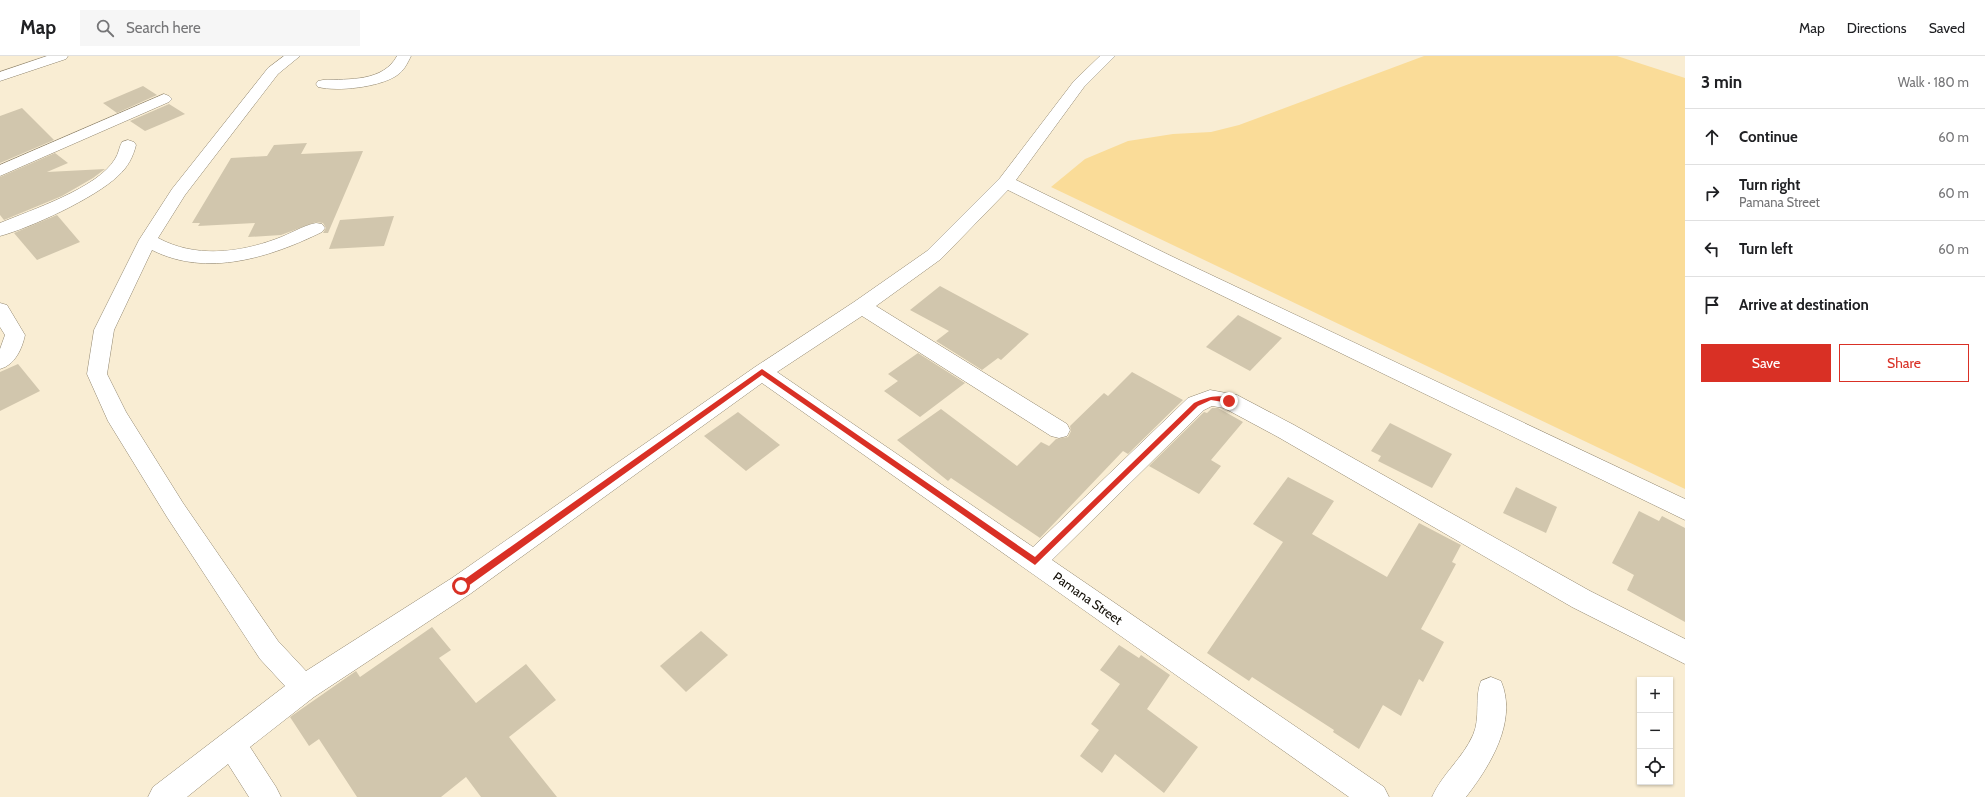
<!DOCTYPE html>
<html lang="en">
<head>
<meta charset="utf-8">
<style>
	body { margin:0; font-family:Cabin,sans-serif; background:#f6f6f6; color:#202124 }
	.controls { position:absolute; right:12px; bottom:12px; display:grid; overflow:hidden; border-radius:0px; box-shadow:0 1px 3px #0004 }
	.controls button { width:36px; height:36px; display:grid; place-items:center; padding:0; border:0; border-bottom:1px solid #e0e0e0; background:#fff; color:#202124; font:20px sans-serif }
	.stop { position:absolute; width:12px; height:12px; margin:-9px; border:3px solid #d93025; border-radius:50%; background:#fff }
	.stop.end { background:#d93025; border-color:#fff; box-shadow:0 1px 4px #0008 }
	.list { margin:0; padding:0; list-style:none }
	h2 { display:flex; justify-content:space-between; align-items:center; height:52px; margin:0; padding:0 16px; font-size:17px }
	h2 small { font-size:13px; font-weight:400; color:#757577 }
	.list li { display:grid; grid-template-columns:26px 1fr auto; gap:12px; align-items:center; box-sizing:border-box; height:56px; padding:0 16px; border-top:1px solid #e0e0e0 }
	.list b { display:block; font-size:15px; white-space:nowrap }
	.list p { margin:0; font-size:13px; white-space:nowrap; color:#757577 }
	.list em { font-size:13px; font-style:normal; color:#757577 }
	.actions { display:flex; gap:8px; padding:12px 16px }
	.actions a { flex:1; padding:9px 0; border:1px solid #d93025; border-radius:0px; text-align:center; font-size:14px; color:#d93025 }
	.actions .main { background:#d93025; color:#fff }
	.icon { flex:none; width:22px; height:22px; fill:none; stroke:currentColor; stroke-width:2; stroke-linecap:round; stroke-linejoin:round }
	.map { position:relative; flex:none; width:1685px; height:741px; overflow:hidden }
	header { display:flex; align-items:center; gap:24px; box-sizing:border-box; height:56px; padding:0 20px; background:#fff; border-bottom:1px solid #e0e0e0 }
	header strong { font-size:19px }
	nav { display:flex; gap:22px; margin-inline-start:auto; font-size:14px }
	.search { width:280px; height:36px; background:#f6f6f6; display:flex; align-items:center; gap:10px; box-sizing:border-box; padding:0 14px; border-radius:0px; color:#757577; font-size:15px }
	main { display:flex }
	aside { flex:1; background:#fff }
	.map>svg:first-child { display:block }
	.green { fill:#fadc98 }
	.building { fill:#d1c6ad }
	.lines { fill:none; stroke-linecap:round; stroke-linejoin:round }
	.minor-casing { stroke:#91866f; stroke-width:1 }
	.minor { fill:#fff; fill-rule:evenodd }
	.route { fill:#d93025 }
	.labels { text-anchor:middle; stroke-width:4; stroke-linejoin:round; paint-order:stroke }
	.street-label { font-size:13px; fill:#110d05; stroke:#fff }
</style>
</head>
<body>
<header>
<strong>Map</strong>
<div class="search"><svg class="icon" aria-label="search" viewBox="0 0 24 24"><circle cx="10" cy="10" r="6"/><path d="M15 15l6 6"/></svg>Search here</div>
<nav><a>Map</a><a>Directions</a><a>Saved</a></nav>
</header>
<main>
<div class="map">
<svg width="1685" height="741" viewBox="0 0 1685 741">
	<rect width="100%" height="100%" fill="#f9edd3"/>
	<polygon class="green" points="1424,0 1617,0 1685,22 1685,433 1051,131 1085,103 1128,85 1173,78 1211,76 1239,69"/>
	<g class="building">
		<polygon points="143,30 157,39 117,57 103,47"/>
		<polygon points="169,48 185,58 145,75 130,65"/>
		<polygon points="22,52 54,84 0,107 0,60"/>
		<polygon points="307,87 301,98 363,95 328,177 323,177 326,172 323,167 316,166 281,179 248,181 255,167 198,170 200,167 192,167 231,102 267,100 274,89"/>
		<polygon points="55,97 68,107 47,116 105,113 93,122 62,140 4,164 0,159 0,121"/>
		<polygon points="57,159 80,186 37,204 14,177"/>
		<polygon points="394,160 384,190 329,193 340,164"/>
		<polygon points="940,230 1029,278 1001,304 998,302 982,314 936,285 949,275 910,254"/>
		<polygon points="1238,259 1282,282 1250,315 1206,291"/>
		<polygon points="918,297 965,327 920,361 884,335 898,325 888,318"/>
		<polygon points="18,308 40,335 0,355 0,316"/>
		<polygon points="1132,316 1183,344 1128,398 1123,395 1040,482 951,422 948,425 897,384 941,353 1017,410 1041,386 1049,390 1056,383 1068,381 1071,375 1070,370 1104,337 1108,340"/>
		<polygon points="1212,352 1218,352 1243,366 1211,404 1221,410 1199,438 1149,410 1204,356 1207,357"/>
		<polygon points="738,356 780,389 746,415 704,380"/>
		<polygon points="1390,367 1452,398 1432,432 1378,405 1381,400 1371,395"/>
		<polygon points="1288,421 1334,445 1312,478 1387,521 1419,467 1461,489 1452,506 1456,508 1421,573 1444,586 1423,626 1419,623 1401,660 1383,649 1359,693 1333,676 1334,674 1252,621 1249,625 1207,597 1283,486 1253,468"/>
		<polygon points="1516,431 1557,451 1546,477 1503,457"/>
		<polygon points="1639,455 1659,465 1662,460 1685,472 1685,566 1627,534 1634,519 1612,507"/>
		<polygon points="432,571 451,594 439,602 476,647 526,608 556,644 509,681 557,741 481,741 466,721 441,741 357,741 319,683 309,690 290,661 356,615 360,621"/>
		<polygon points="701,575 728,599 686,636 660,610"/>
		<polygon points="1119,589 1139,602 1141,599 1170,619 1147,653 1198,691 1164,737 1115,698 1102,717 1080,700 1099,674 1091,668 1120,628 1100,614"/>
	</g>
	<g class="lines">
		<defs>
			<g id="minor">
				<polygon points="47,0 68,0 66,3 0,25 0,16"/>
				<path d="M284 0H300L278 18 185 139 158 182C195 202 238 197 276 183 290 178 302 170 316 167L322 168 325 172 322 176C271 201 207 222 152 194L114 274 107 318 126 356 183 447 278 585 306 615 452 522 755 311 854 246 927 195 1000 122 1074 25 1100 0H1115L1084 31 1016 124 1171 200 1685 443V464L1157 208 1008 134 941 203 876 250 1067 368 1070 374 1067 380 1059 382 1051 380 862 260 777 316 1033 491 1188 342 1210 334 1237 339 1294 369 1590 535 1685 583V608L1572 551 1278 381 1224 352 1212 350 1204 354 1052 504 1384 731 1389 741H1349L762 327 470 538 314 641 250 691 276 731 281 741H249L228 708 187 741H148L153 731 285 630 260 603 167 461 108 365 87 318 94 274 139 184 172 133 268 12Z"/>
				<path d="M397 0H411C407 8 404 15 396 20 379 31 338 36 318 31L316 28 318 25 323 24C349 23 383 26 397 0Z"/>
				<polygon points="164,38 169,40 172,43 169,46 0,120 0,109"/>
				<path d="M128 84 134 86 136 89C133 101 128 111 118 120 95 142 30 172 0 180V167C31 154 98 132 115 103 119 97 119 91 122 86Z"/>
				<path d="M0 247 7 249 25 279C22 293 15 309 0 313V293L5 279 0 271Z"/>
				<path d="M1491 621 1501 625C1518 665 1490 710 1466 741H1432C1442 718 1463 702 1473 679 1481 661 1474 642 1481 625Z"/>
			</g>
		</defs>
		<use href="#minor" class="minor-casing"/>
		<use href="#minor" class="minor"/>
	</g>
	<path class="route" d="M762 313 1035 501 1194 347C1205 342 1222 336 1232 345L1229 347 1211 344 1198 350 1035 509 762 319 464 533H458V528Z"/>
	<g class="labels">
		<g class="street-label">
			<text transform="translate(1088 542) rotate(35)" y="5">Pamana Street</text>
		</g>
	</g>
</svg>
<div class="controls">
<button>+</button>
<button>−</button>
<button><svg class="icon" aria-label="locate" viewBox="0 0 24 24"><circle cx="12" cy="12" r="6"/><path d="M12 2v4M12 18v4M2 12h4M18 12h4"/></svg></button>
</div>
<div class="stop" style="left:461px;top:530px"></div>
<div class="stop end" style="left:1229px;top:345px"></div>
</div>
<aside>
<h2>3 min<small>Walk · 180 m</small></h2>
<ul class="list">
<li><svg class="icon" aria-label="ahead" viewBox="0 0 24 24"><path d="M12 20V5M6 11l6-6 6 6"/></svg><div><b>Continue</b></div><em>60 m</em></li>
<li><svg class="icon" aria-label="right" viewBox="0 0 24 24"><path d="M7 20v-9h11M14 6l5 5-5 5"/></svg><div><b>Turn right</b><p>Pamana Street</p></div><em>60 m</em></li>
<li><svg class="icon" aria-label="left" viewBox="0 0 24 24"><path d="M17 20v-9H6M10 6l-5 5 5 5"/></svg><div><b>Turn left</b></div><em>60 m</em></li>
<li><svg class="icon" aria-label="arrive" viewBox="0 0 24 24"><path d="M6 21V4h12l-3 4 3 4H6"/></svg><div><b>Arrive at destination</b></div></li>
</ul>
<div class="actions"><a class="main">Save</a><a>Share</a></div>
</aside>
</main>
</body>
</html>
